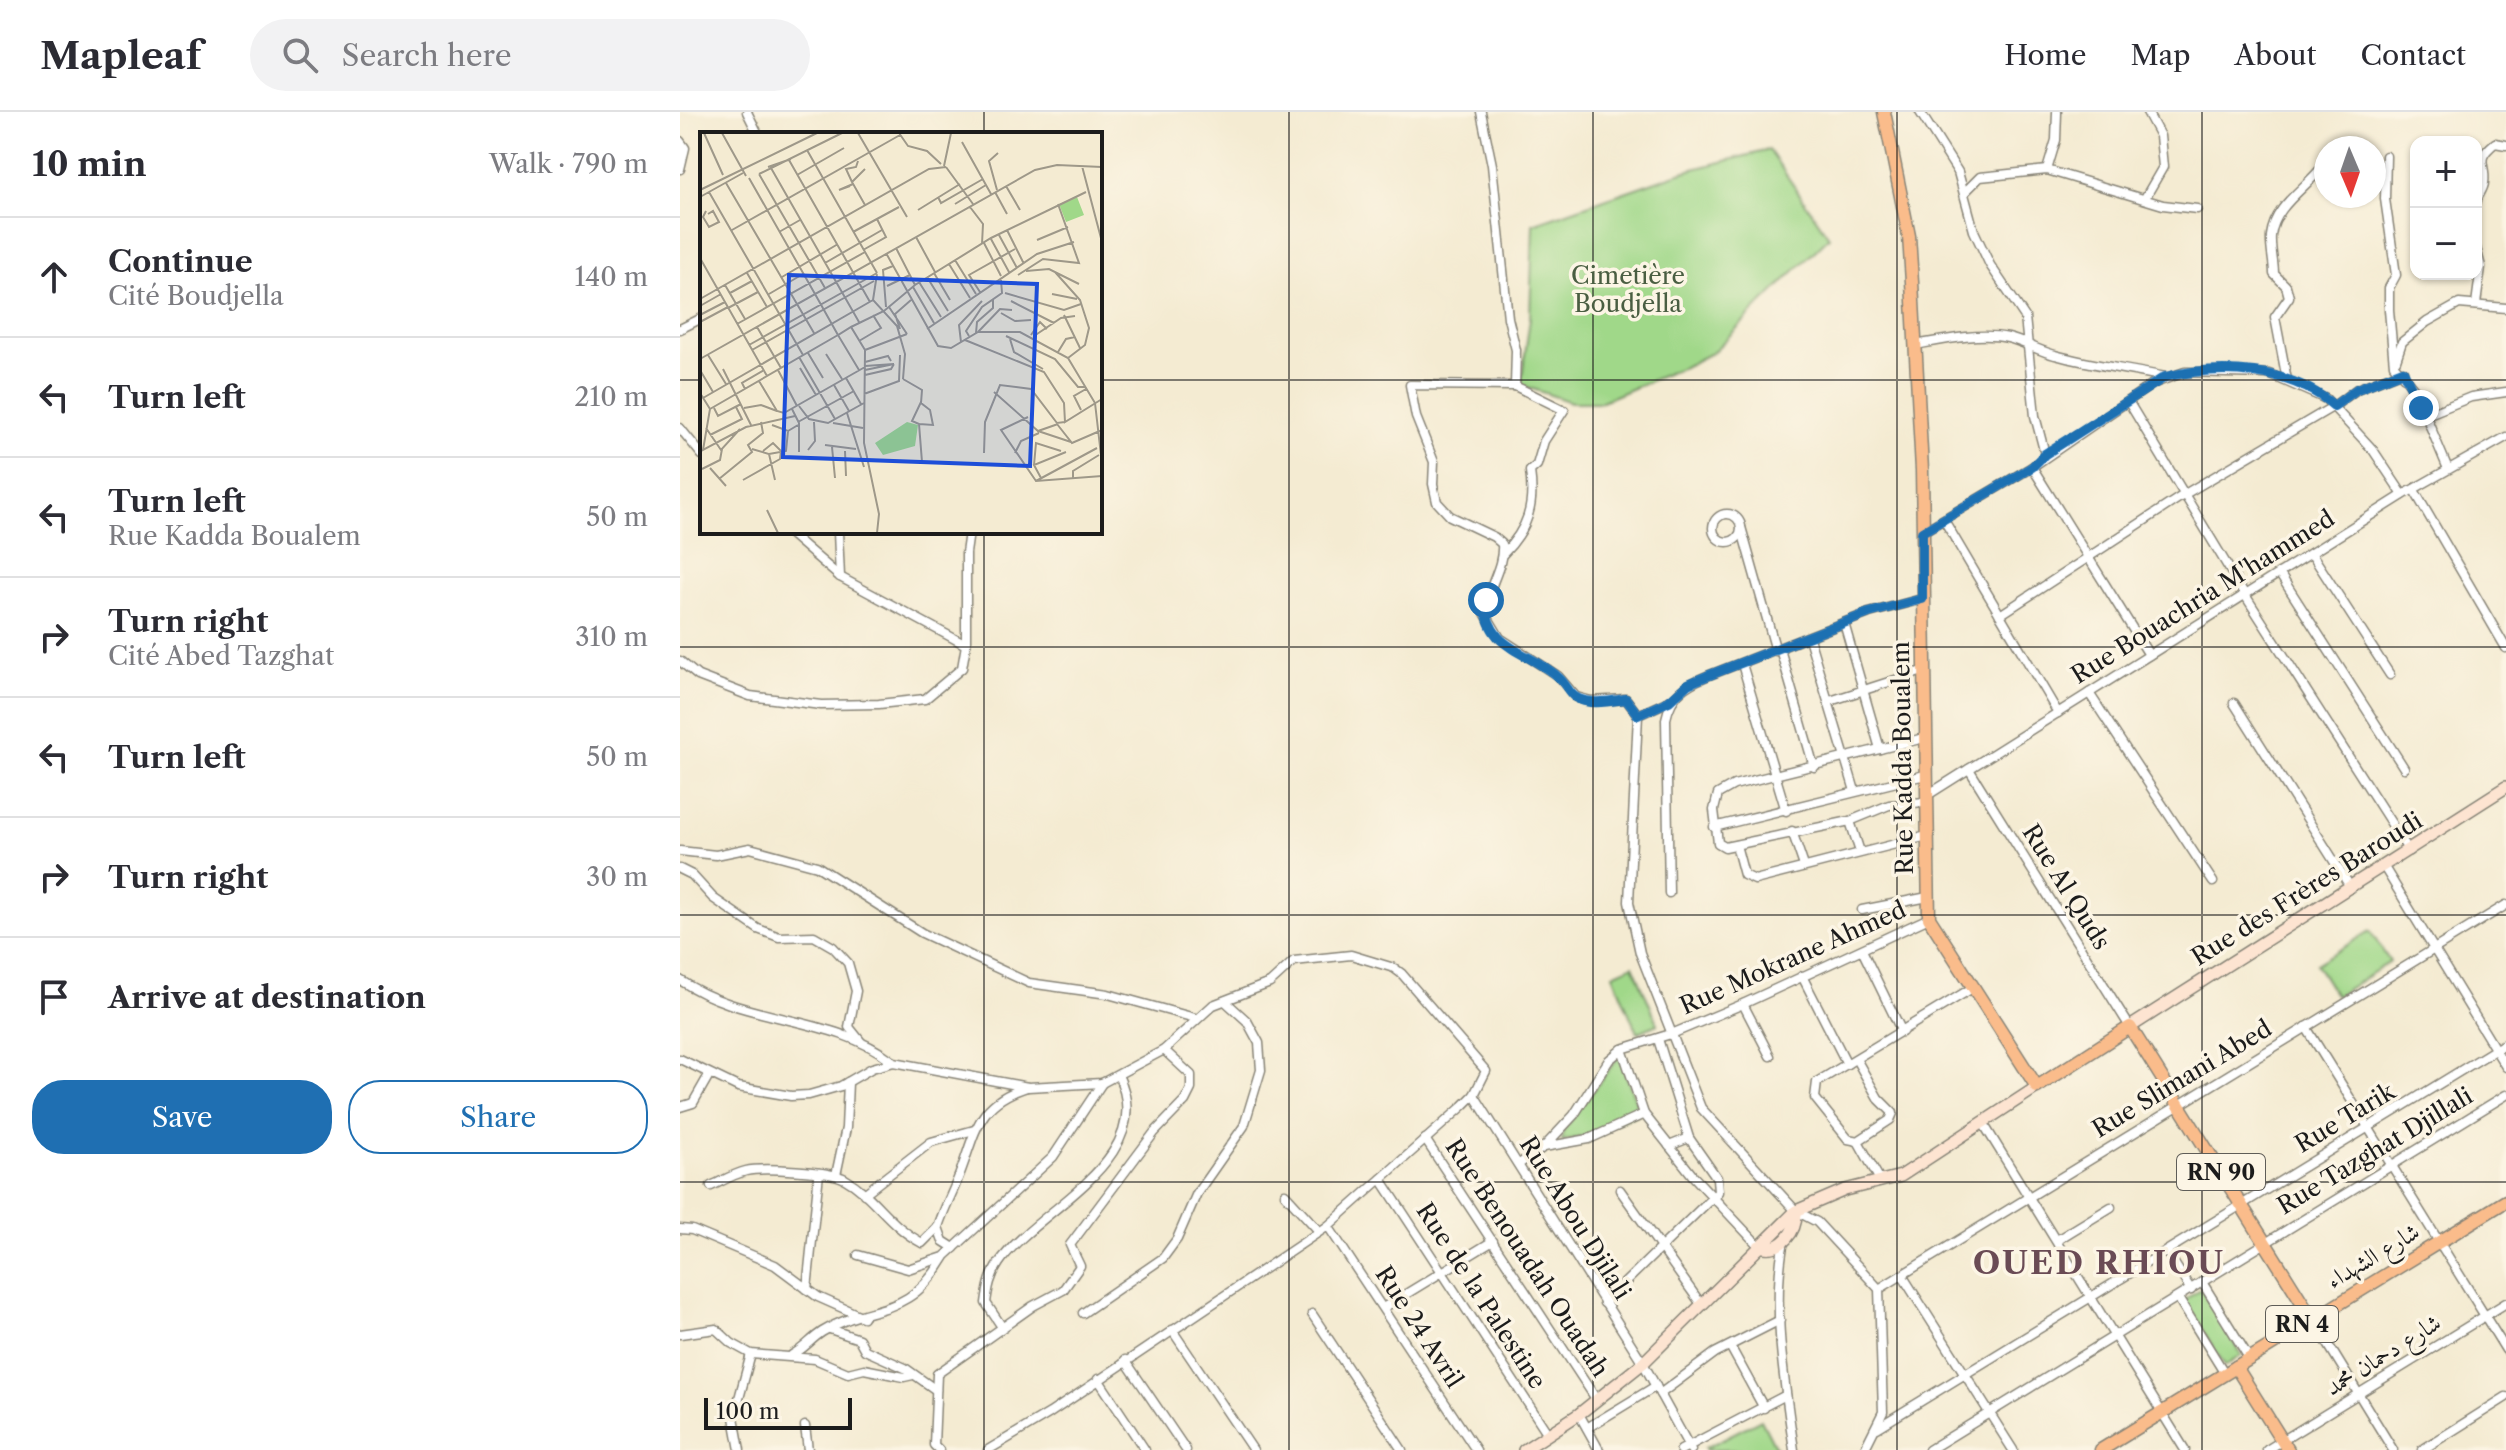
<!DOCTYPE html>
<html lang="en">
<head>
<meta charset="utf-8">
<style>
	body { margin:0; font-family:"Libre Caslon Text",Amiri,serif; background:#f2f2f3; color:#2b2b33 }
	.controls { position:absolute; right:24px; top:24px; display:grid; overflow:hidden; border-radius:16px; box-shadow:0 2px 6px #0004 }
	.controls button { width:72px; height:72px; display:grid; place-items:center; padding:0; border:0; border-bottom:2px solid #e1e1e2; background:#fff; color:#2b2b33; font:40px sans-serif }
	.compass { position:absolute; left:1634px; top:24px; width:72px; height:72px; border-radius:50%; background:#fff; box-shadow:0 2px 6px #0004; rotate:178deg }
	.scale { position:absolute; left:24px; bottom:20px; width:148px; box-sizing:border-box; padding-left:8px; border:4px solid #1c1c1c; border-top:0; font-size:22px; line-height:28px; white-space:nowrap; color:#1c1c1c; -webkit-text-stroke:6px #fcf5e5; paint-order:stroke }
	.stop { position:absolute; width:24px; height:24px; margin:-18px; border:6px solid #1f6fb2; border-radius:50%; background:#fff }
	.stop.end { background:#1f6fb2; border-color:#fff; box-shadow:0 2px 8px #0008 }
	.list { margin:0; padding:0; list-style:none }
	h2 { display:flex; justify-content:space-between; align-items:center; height:104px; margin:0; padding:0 32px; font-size:34px }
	h2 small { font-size:26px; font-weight:400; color:#7c7c81 }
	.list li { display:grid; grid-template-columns:52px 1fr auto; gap:24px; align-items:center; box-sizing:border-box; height:120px; padding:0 32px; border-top:2px solid #e1e1e2 }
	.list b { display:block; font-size:30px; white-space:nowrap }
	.list p { margin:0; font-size:26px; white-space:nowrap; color:#7c7c81 }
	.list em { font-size:26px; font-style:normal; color:#7c7c81 }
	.actions { display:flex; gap:16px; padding:24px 32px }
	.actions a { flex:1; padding:18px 0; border:2px solid #1f6fb2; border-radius:32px; text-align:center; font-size:28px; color:#1f6fb2 }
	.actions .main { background:#1f6fb2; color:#fff }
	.icon { flex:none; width:44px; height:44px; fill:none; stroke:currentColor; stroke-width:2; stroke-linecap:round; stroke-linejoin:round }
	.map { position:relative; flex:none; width:1826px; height:1338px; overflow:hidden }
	header { display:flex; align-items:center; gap:48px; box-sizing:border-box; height:112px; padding:0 40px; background:#fff; border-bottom:2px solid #e1e1e2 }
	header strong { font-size:38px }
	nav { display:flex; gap:44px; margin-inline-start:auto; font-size:28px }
	.search { width:560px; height:72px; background:#f2f2f3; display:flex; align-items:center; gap:20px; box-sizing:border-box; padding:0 28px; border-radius:44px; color:#7c7c81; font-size:30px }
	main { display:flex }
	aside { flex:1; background:#fff }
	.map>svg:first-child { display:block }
	.green { fill:#a0d889; stroke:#5e7a52; stroke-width:2 }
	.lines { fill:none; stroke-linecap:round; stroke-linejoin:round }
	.street-casing { stroke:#888477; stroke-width:11 }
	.secondary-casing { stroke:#888477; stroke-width:14 }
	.primary-casing { stroke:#888477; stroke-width:15 }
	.street { stroke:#fff; stroke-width:8 }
	.secondary { stroke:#fde4d1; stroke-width:11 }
	.primary { stroke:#fabc8b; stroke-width:12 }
	.route { stroke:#1f6fb2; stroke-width:10 }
	.grid { fill:none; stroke:#1c1c1c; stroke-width:2; stroke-opacity:0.55 }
	.labels { text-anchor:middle; stroke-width:7; stroke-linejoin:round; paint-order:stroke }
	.shield { fill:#fcf5e5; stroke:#5f5d58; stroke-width:2 }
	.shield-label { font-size:22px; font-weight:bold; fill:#1c1c1c }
	.park-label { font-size:24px; fill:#4a5e42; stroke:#fcf5e5 }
	.street-label { font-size:24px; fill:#1c1c1c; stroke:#fcf5e5 }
	.district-label { font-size:32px; font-weight:bold; letter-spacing:2px; fill:#6a4b55; stroke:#fcf5e5 }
	.inset-road { fill:none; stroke:#9e9889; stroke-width:2 }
	.view { fill:#1d4ed8; fill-opacity:0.15; stroke:#1d4ed8; stroke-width:4 }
	.inset-edge { fill:none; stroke:#1c1c1c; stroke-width:4 }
</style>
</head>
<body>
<header>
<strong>Mapleaf</strong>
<div class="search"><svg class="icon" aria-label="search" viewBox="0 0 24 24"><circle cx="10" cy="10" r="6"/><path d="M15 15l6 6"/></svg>Search here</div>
<nav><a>Home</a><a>Map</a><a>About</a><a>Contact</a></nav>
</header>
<main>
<aside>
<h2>10 min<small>Walk · 790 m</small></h2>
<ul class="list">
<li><svg class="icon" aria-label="ahead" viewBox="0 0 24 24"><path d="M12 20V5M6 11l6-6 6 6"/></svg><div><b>Continue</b><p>Cité Boudjella</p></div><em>140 m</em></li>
<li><svg class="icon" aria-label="left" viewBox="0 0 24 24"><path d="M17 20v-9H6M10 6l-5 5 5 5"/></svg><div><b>Turn left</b></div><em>210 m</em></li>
<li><svg class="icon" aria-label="left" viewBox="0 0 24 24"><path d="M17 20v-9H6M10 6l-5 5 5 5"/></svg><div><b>Turn left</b><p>Rue Kadda Boualem</p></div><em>50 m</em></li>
<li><svg class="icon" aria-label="right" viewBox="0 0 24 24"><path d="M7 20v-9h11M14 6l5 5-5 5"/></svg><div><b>Turn right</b><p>Cité Abed Tazghat</p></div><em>310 m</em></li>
<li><svg class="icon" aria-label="left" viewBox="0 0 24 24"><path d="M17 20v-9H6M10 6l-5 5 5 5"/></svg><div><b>Turn left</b></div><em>50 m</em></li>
<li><svg class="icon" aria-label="right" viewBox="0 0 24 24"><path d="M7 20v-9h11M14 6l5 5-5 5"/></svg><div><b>Turn right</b></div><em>30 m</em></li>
<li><svg class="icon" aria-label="arrive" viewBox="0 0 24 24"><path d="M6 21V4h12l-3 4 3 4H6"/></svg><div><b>Arrive at destination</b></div></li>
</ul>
<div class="actions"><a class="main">Save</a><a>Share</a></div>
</aside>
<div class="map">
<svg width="1826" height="1338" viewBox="0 0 1826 1338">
	<rect width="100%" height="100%" fill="#fcf5e5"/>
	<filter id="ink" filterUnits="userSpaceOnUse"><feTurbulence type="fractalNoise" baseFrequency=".0125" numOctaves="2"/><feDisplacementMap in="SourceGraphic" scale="16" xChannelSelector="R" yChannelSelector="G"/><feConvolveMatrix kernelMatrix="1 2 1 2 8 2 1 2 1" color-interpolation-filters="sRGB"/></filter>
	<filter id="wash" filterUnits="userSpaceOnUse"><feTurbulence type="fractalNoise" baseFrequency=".006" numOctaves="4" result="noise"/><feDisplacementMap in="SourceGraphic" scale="32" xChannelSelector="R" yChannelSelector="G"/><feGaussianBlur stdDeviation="1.8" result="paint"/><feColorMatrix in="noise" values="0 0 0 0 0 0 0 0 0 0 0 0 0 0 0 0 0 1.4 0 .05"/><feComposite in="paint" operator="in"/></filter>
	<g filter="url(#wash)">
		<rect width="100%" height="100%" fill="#f4ebd2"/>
		<g class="green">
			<polygon points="1089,38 1149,125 1033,240 1010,252 920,290 891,290 841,273 850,206 853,112 1002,60"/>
			<polygon points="1690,819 1710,850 1656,884 1636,852"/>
			<polygon points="953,853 978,912 957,921 933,862"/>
			<polygon points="939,944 960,1001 907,1024 882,1029 883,1019"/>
			<polygon points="1521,1177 1562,1243 1545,1254 1504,1188"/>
			<polygon points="1081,1307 1097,1338 1026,1338 1025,1336"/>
		</g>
	</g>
	<g filter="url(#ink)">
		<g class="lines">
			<defs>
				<g id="street">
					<polyline points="67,0 78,22"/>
					<path d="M801 0 812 53 828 206 836 238 835 274 884 298 864 329 857 353 850 359C855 394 848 417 823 442"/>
					<polyline points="1240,0 1278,60 1294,119 1310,153 1345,205 1355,304 1365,342"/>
					<polyline points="0,29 5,36 0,57"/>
					<polyline points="1706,44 1705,87 1716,163 1709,176 1709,198 1714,253 1735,278 1768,357"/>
					<polyline points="1367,58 1376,28 1377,0"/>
					<polyline points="1286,79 1300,65 1367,58 1483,93 1517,97"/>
					<polyline points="1465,86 1483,55 1480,24 1467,0"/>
					<path d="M1796 89C1798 84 1804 76 1804 71 1807 50 1793 49 1815 31L1826 33"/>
					<polyline points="1796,192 1801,155 1796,136"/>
					<polyline points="0,217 22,206"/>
					<path d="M1235 233C1263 228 1300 220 1328 226 1342 229 1359 239 1375 243 1411 253 1448 257 1485 265"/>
					<polyline points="1716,248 1722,230 1747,210 1779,192 1826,196"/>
					<path d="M1607 268 1595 205 1609 185 1606 174 1594 162C1594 150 1590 136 1591 124 1594 94 1625 77 1643 54"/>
					<path d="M835 274 730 273 736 305 754 350 753 372 757 390 770 404 814 425 822 432C824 457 806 476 805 501L820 526 878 564 896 585 911 589 946 587 958 603"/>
					<polyline points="1448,289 1565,483 1729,739"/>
					<polyline points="1744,304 1791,285 1826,280"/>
					<polyline points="0,316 22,343"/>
					<polyline points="1352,355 1469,543"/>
					<polyline points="1734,378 1826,536"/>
					<circle cx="1047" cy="416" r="14"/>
					<polyline points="1264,408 1378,601"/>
					<polyline points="1061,415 1096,539"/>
					<polyline points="108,420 160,465 286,533"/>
					<polyline points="158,420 160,465"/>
					<polyline points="1242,420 1352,355 1474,271 1505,260 1589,262 1646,287 1693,338 1723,383"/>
					<polyline points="1631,441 1710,563"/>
					<polyline points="1599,461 1724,656"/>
					<polyline points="1320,503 1505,382 1654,294 1677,277 1723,259"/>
					<polyline points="1164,511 1200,637"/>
					<polyline points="1129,526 1175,679"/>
					<polyline points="1100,537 1134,655"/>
					<polyline points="0,549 18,564 70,584 141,593 199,592 245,587 282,556 286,533 286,441 289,420"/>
					<polyline points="1062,552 1106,699"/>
					<polyline points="1409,581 1533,770"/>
					<polyline points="1150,589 1243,559"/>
					<polyline points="1554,591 1671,776"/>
					<polyline points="958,603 949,790 960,841 1021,996 1116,1099 1137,1110 1199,1177 1203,1300 1184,1338"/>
					<polyline points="958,603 989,589"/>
					<polyline points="1244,626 1054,673 1038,682 1034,698 1038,731 1045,735 1170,709 1209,693 1245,690"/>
					<polyline points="1289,657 1450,915"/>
					<polyline points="1246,684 1723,383 1826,325"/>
					<polyline points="1170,709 1180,740"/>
					<polyline points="1034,715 1245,663"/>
					<polyline points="1112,719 1124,754"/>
					<polyline points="1056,733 1064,763 1075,768 1247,724"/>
					<polyline points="0,739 36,743 70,736 137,754 242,821 349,871 428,882 515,906"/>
					<polyline points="1704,755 1826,955"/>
					<polyline points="0,757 12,763 33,786 78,817 99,825 134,824 153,835 168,851 176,879 169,915 181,930"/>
					<path d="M989 781 986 607C991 582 1005 573 1027 564L1189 501 1242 487"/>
					<polyline points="1182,798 1248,785"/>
					<polyline points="1182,838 1222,920"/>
					<polyline points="1122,864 1167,952"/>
					<path d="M0 868C64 912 152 902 214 950"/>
					<polyline points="1063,892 1090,944"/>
					<polyline points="1626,915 1826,1238"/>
					<polyline points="942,937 964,1002 1013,1064 1079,1134"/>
					<polyline points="0,947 58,975 111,984 129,983 161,974 192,956 214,950 348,975 422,971 484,938 533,893 590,871 614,849 671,843 714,856 722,862 806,959 794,983 783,994 648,1114 370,1301 308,1338"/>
					<polyline points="1176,947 1198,986 1213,1001 1210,1008 1178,1029"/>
					<polyline points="794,983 963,1251 1011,1338"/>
					<polyline points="0,995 13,991 29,963"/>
					<polyline points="1303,1011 1505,1338"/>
					<polyline points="745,1027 916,1287"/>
					<polyline points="1178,1029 1168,1027 1135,986 1137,970 1294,875"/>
					<polyline points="1178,1029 1201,1070"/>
					<polyline points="989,1034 1009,1026"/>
					<polyline points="864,1035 894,1003 929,948 942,937 994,921 1063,892 1249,806"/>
					<polyline points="839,1052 864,1035 909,1027 964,1002"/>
					<polyline points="156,1063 166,1016 168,970"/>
					<polyline points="701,1067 868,1322"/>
					<path d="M31 1074C42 1069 54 1062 66 1059 81 1055 152 1059 165 1067 194 1083 208 1113 242 1131L258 1115"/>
					<polyline points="940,1078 1021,1192"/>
					<polyline points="184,1082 251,1030 294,1018"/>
					<polyline points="605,1082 639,1119"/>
					<polyline points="648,1114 796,1338"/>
					<polyline points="0,1117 12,1118 95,1153 138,1185 183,1205"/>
					<polyline points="1377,1128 1431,1095"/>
					<path d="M1104 1129C1091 1193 1105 1274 1114 1338"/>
					<path d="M274 1136 263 1129 258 1115C263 1099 271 1084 277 1069 296 1024 293 992 347 975"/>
					<polyline points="1487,1140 1511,1178"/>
					<polyline points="178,1143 228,1157 264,1145 373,1045 422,971"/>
					<polyline points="1222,1163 1333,1338"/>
					<polyline points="1522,1170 1569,1246"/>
					<polyline points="127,1177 139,1061"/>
					<polyline points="1199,1177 1826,793"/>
					<polyline points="1498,1186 1545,1262"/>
					<polyline points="924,1191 1038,1080 1037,1066 1009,1026 978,927"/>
					<polyline points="703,1196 813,1129"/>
					<polyline points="403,1201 483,1146 497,1127 517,1081 564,1014 581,958 579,931 567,909 545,889"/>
					<polyline points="632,1202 722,1338"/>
					<polyline points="1632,1206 1713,1338"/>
					<path d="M322 1215 306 1191C308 1176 310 1164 319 1151 358 1095 480 1049 438 963"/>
					<polyline points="150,1217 179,1227 185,1238 225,1256 256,1278"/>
					<polyline points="492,1218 573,1338"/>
					<polyline points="0,1222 36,1217 51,1231 71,1242 135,1247 168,1261 184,1257 224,1265 233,1263"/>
					<polyline points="1050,1234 1084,1296"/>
					<path d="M112 1243C124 1237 131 1227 142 1220 191 1189 226 1210 264 1146"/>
					<polyline points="445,1248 506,1338"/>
					<polyline points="418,1267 465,1338"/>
					<polyline points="980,1282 1035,1241 1100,1208"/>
					<polyline points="899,1302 919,1338"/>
					<polyline points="125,1314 128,1338"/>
					<polyline points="907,1316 976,1274"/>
					<polyline points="1197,1316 1826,931"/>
					<polyline points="60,1338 54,1305 71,1242"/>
					<polyline points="259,1338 254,1333 257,1262 353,1194 383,1178 400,1154 390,1133 474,1021 505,989 511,977 511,963 484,938"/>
					<polyline points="1001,1338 1106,1283"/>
					<polyline points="1249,1338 1826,983"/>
					<polyline points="1587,1338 1826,1191"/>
					<polyline points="1742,1338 1826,1285"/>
				</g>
				<g id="secondary">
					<polyline points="1450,915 1826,675"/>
					<path d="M1079 1134C1102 1141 1117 1119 1116 1099"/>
					<polyline points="844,1338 899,1302 963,1251 1116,1099 1165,1078 1221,1064 1357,975"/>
				</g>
				<g id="primary">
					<polyline points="1204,0 1229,124 1232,170 1242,358 1249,806 1357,975 1450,915 1632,1206"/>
					<polyline points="1556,1255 1608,1338"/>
					<polyline points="1421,1338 1826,1089"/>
				</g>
			</defs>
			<use href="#street" class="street-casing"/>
			<use href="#secondary" class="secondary-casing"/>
			<use href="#primary" class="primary-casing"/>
			<use href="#street" class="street"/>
			<use href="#secondary" class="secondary"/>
			<use href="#primary" class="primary"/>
		</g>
	</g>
	<g class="lines" filter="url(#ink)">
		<path class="route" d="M806 488C804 538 851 539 879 566 885 571 889 581 895 585 909 594 931 589 946 587L958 603 989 589 1008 572 1027 564 1189 501 1242 487V420L1352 355 1365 342 1485 265C1540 252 1610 255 1654 294L1677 277 1723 259 1741 296"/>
	</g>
	<path class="grid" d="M304 0V22M609 0V1338M913 0V1338M1217 0V1338M1522 0V1338M0 268H22M420 268H1826M304 420V1338M0 535H1826M0 803H1826M0 1070H1826"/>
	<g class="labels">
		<g class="shield">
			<rect x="1497" y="1042" width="88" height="36" rx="6"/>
			<rect x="1586" y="1194" width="72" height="36" rx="6"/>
		</g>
		<g class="shield-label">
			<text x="1541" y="1068">RN 90</text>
			<text x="1622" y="1220">RN 4</text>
		</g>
		<g class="park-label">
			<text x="948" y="172">Cimetière<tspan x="948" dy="28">Boudjella</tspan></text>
		</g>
		<g class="street-label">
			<text transform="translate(1523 485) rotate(-32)" y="8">Rue Bouachria M'hammed</text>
			<text transform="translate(1223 646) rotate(-91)" y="8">Rue Kadda Boualem</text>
			<text transform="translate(1386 775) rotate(58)" y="8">Rue Al Quds</text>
			<text transform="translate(1627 777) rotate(-32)" y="8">Rue des Frères Baroudi</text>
			<text transform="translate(1113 846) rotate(-24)" y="8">Rue Mokrane Ahmed</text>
			<text transform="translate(1502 967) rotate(-31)" y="8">Rue Slimani Abed</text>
			<text transform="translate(1665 1006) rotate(-31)" y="8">Rue Tarik</text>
			<text transform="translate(1695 1039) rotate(-31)" y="8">Rue Tazghat Djillali</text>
			<text transform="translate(895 1106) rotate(58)" y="8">Rue Abou Djilali</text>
			<text transform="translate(1693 1144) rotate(-31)" y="8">شارع الشهداء</text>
			<text transform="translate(847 1146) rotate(57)" y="8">Rue Benouadah Ouadah</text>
			<text transform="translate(801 1184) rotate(57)" y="8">Rue de la Palestine</text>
			<text transform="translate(739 1215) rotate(57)" y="8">Rue 24 Avril</text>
			<text transform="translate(1703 1243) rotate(-32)" y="8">شارع دحمان محمد</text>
		</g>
		<g class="district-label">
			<text x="1419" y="1162">OUED RHIOU</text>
		</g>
	</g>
	<g transform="translate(20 20)">
		<rect width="402" height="402" fill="#f4ebd2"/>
		<path d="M377 65 384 83 366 90 359 72ZM207 290 218 293 215 314 183 323 175 311Z" fill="#a0d889"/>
		<path class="inset-road" d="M4 1 23 43M22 1 46 44M158 1 207 85M199 1 208 14 227 19 241 32M262 10 291 62M107 18 177 141M89 28 170 170M244 34 251 1M382 34 402 110M68 35 91 27M246 35 273 72M71 36 159 190M165 37 152 50 165 73M59 42 142 1M59 42 125 156M97 43 144 16M49 46 115 162M152 50 146 37 156 35 158 29M26 51 114 201M150 54 139 58 153 52M306 54 320 78M0 58 117 1M297 58 289 29 298 21M9 60 103 223M295 60 307 82M0 65 43 41M238 65 241 71 283 47M255 72 286 53M270 75 283 92 282 112M218 78 260 52M6 79 3 85 9 95 19 90 13 79 8 82M32 98 200 3M307 98 324 132M79 100 100 88M153 100 199 75M299 103 317 136M216 105 235 140M291 107 309 140M337 108 368 95M284 111 301 144M196 116 215 153M163 118 186 105 177 87M186 121 238 214 251 216 278 200H320L368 226 395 271 402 332M0 126 67 244M255 128 276 162M125 131 182 98M249 132 270 166M326 139 349 137 379 152M355 140 380 168 389 196 385 213 368 226M47 141 67 175M234 141 250 168M177 142 173 168 197 194 205 222 203 247M318 143 343 127 379 131 358 72M82 145 138 112M227 145 248 179M219 150 241 185M25 153 45 187M187 154 210 143M213 155 234 191M280 160 269 143 315 117M30 161 52 149M305 161 364 178 381 172M69 162 103 142M115 162 138 203 151 195 165 218 164 311 179 382 177 401M352 162 377 167M0 167 229 37 246 35M311 169 354 191M0 174 21 162M186 175 183 138 193 134M189 175 207 202M28 176 58 160M301 181 315 189 331 188M0 183 25 170M364 183 380 216M0 190 28 175M37 192 165 120M57 195 81 236M151 195 184 179 215 153 291 106 386 60M200 197 195 182 211 168M227 197 337 122 374 110M278 200 300 177 312 178M276 201 277 190 293 176V168M331 203 340 190 347 197M269 204 266 199 282 175 302 161 301 148M306 204 355 227 378 255H385M334 204 361 186 375 184M310 207 314 220 343 237M265 208 344 240 364 271 365 290 402 267M159 209 181 196 173 183M261 210 259 193 282 169M49 213 177 141M52 218 174 149M165 218 207 202M358 220 366 207 375 205M108 221 123 246M126 222 142 247M8 223 26 252M99 225 135 287M0 227 335 38 357 33 402 35M165 230 188 224 191 229M165 234 194 232M100 236 116 263M23 237 51 293M0 238 13 260M78 238 97 274M165 238 194 232M165 243 191 237 194 232M146 246 161 272M203 247 222 258 221 271 230 278 233 293 219 292M59 249 77 279 84 281 165 235M134 253 149 279M45 257 42 251 64 238M294 260 338 299 358 292M0 261 10 277 3 318 46 295 95 284M164 262 199 249 200 223M3 266 173 168M221 270 212 289 219 292 222 330M99 274 109 287 128 291 164 271M14 276 18 284 41 272M44 276 61 273 77 279M10 277 138 203 159 238M92 277 99 291V320M381 278 374 264 386 257M147 281 164 335M328 285 301 298 336 349 402 344M98 290 154 259M133 291 163 296M357 292 372 311 402 298M72 293 88 299 98 293M6 296 21 318 40 297M338 299 371 310M10 303 42 287 36 275M125 313 156 317M132 315 135 346M52 317 69 322 75 348M108 318 115 309 114 290M63 319 73 311 81 319M145 319 146 344M284 321 285 290 300 253 331 257 357 291 365 290M315 321 321 309 339 301M69 322 86 319 88 299M334 333 336 311 361 319M10 336 26 354M2 337 20 328 22 317M341 346 334 333 366 320M0 347 1 320M19 347 52 320 48 313 63 301 61 290M43 348 80 327 81 319M373 348V339L399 323M336 349 397 316M67 378 78 401"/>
		<path class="view" d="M89 143 337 152 330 334 83 325Z"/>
		<rect width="402" height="402" class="inset-edge"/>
	</g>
</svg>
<div class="controls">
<button>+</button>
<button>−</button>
</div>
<svg class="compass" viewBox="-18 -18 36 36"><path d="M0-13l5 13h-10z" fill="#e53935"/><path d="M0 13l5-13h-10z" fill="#7c7c81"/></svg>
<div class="scale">100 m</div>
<div class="stop" style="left:806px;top:488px"></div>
<div class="stop end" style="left:1741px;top:296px"></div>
</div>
</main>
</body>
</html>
